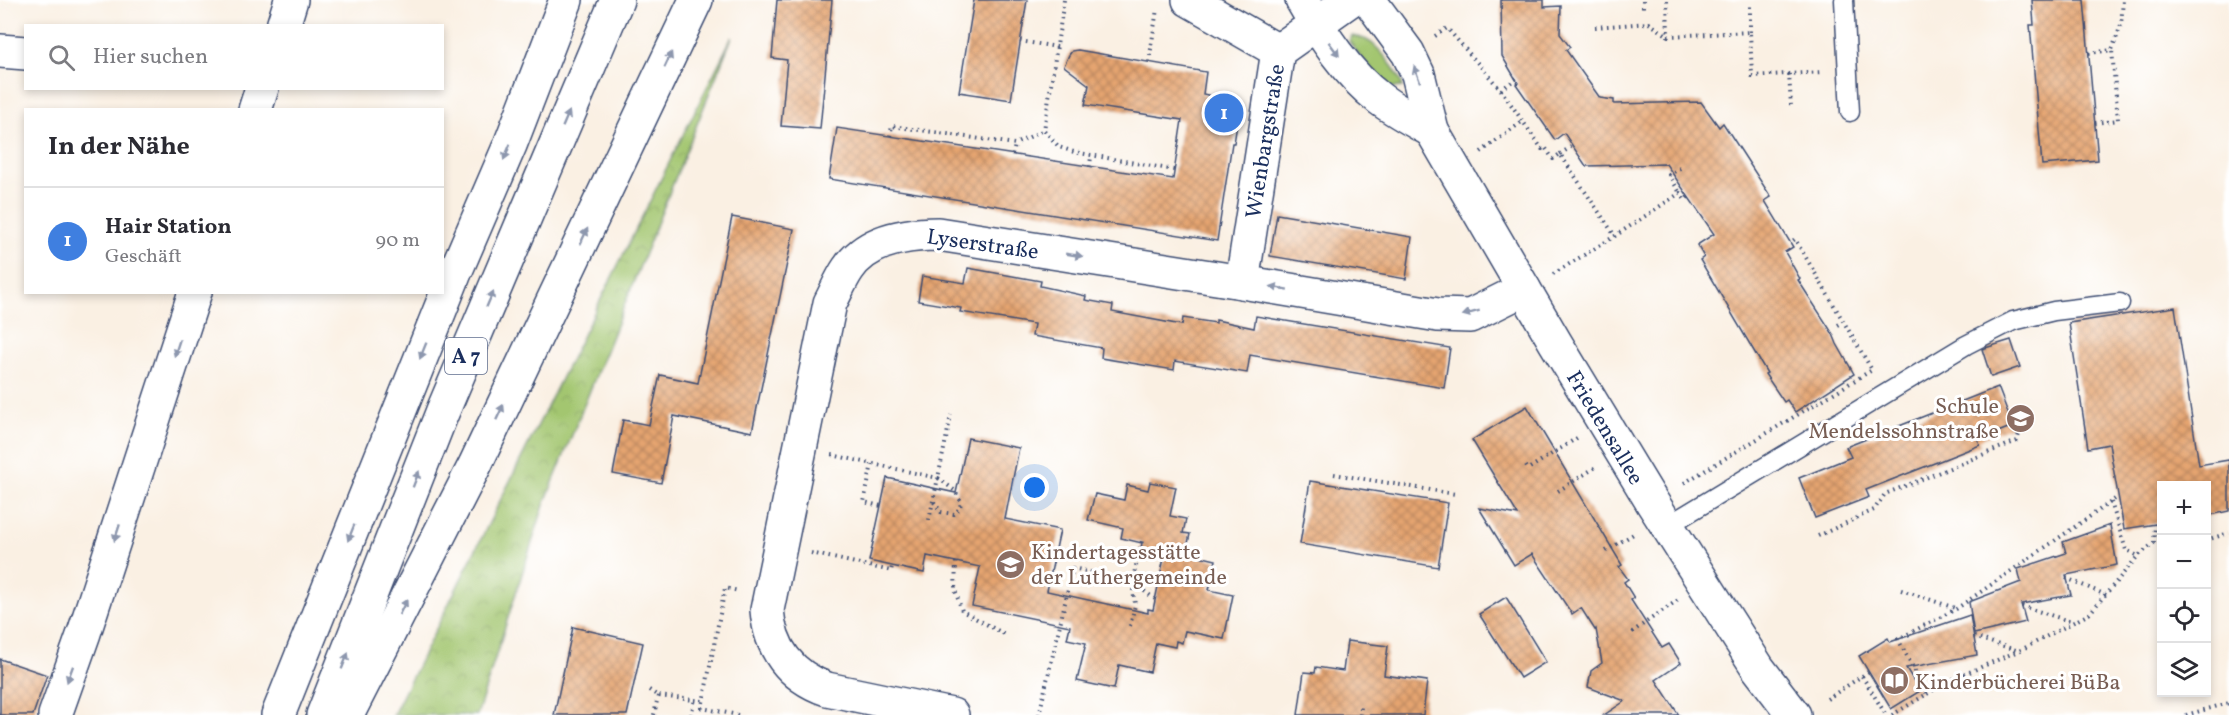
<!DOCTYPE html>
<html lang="de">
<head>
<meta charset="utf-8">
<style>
	body { margin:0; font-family:Vollkorn,serif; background:#f7f7f7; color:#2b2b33 }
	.controls { position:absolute; right:18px; bottom:18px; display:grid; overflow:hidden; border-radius:0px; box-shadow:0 3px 9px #0003 }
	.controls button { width:54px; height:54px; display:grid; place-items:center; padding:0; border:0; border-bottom:2px solid #e1e1e2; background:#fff; color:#2b2b33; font:30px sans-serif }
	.you { position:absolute; left:1035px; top:488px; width:21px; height:21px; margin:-15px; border:4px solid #fff; border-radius:50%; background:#1a73e8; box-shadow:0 0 0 9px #1a73e833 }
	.badge { display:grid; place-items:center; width:39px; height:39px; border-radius:50%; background:#d93025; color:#fff; font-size:20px; font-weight:700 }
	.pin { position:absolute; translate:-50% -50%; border:3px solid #fff; box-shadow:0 2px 6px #0006 }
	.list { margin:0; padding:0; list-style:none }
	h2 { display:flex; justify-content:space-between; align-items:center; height:78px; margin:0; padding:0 24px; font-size:26px }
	h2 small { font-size:20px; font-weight:400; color:#7c7c81 }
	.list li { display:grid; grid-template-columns:39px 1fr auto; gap:18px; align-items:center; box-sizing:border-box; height:108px; padding:0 24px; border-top:2px solid #e1e1e2 }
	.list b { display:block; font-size:22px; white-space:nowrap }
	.list p { margin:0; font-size:20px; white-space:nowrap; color:#7c7c81 }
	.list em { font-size:20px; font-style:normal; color:#7c7c81 }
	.icon { flex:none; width:33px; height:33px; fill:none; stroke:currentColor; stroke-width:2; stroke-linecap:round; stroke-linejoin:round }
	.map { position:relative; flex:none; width:2229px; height:715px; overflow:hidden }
	.search { position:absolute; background:#fff; box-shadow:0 3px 9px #0003; left:24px; top:24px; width:420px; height:66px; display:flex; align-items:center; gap:15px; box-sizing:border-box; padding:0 21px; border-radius:0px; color:#7c7c81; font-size:22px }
	.panel { position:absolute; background:#fff; box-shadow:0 3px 9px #0003; left:24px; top:108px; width:420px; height:186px; border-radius:0px }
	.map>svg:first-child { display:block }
	.grass { fill:#a3c670; stroke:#5f7a67; stroke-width:1.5 }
	.park { fill:url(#park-crowns); stroke:#5f7a67; stroke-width:1.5 }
	.building { fill:url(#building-cross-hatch) }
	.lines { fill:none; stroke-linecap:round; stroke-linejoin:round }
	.service-casing { stroke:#3c4c72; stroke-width:21 }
	.minor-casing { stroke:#3c4c72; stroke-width:36 }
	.tertiary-casing { stroke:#3c4c72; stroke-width:36 }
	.secondary-casing { stroke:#3c4c72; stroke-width:36 }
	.motorway-casing { stroke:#3c4c72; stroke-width:36 }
	.path { stroke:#3c4c72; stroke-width:4; stroke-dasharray:1.5 4.5; stroke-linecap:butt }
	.service { stroke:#fff; stroke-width:18 }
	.minor { stroke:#fff; stroke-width:33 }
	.tertiary { stroke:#fff; stroke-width:33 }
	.secondary { stroke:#fff; stroke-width:33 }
	.motorway { stroke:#fff; stroke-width:33 }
	.oneway { fill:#8d97ae }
	.labels { text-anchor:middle; stroke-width:6; stroke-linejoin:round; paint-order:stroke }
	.shield { fill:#fff; stroke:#5f6d8e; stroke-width:1.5 }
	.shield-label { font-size:21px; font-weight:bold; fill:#1b2f5e }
	.street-label { font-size:22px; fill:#1b2f5e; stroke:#fff }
	.education-label { font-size:22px; fill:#785e54; stroke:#fff; text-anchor:start }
</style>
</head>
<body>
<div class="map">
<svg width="2229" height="715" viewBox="0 0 2229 715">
	<defs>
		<pattern id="park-crowns" width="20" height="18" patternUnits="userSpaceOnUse" patternTransform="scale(1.5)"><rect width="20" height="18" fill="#a3c670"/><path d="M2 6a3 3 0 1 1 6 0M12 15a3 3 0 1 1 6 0" fill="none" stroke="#8caa63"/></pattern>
		<pattern id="building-cross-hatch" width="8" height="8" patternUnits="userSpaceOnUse" patternTransform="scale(1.5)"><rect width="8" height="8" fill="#e5a470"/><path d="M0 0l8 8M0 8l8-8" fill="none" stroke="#b9865f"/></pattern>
	</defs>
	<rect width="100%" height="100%" fill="#fff"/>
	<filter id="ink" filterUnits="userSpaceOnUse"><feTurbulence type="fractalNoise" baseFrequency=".0167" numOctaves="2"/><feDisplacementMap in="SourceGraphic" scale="12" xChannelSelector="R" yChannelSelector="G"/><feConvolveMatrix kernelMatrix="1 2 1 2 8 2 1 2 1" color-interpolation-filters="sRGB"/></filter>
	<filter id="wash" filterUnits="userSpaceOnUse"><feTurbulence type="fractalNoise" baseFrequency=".008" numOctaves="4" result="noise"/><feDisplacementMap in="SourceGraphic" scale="24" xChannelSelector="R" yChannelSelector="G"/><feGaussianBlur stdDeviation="1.35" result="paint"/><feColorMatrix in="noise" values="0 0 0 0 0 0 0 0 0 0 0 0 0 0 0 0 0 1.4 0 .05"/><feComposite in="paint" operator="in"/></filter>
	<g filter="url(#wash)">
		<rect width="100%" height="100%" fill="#faf0e3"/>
		<path class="grass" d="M1352 36C1361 37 1369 40 1375 46 1383 53 1403 78 1402 87L1391 88C1376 74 1360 59 1349 41Z"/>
		<polygon class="park" points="732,37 544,505 477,715 393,715"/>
		<g id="blocks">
			<g class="building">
				<polygon points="777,0 832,0 820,129 781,126 787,60 772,58"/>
				<polygon points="974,0 1027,0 1011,100 959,92"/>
				<polygon points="1501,0 1544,0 1544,7 1561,6 1560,34 1570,47 1566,50 1600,98 1614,100 1614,104 1701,102 1719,127 1723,123 1771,197 1765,201 1793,247 1785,252 1800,279 1798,280 1833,334 1837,344 1854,374 1795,412 1787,400 1784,402 1765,374 1767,373 1700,260 1704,257 1697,245 1714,234 1666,164 1586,166 1564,133 1555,140 1516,84 1518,83 1502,56"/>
				<polygon points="2032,0 2084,0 2098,160 2042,165 2030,25 2034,25"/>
				<polygon points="1078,50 1206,72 1203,94 1234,101 1239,112 1234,143 1232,143 1217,241 829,179 837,128 1173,179 1182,120 1085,105 1089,85 1064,66 1069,55 1072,51"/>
				<polygon points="1277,214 1412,237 1406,279 1270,256"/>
				<polygon points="732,217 794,229 752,432 674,416 661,483 613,474 623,420 649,425 660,375 698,383"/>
				<polygon points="968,268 1041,281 1040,286 1086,296 1085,300 1113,305 1112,312 1182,325 1183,318 1216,323 1216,320 1254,328 1256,316 1450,348 1444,388 1250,355 1247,373 1175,361 1174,370 1101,358 1102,348 1032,336 1034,324 960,312 961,308 918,301 922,276 965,283"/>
				<polygon points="2175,307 2199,465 2229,460 2229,511 2206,516 2206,486 2162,486 2162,523 2124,529 2109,444 2088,448 2069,323"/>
				<polygon points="2011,340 2020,367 1991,377 1982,349"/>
				<polygon points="1998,387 2013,426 1978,440 1980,445 1866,490 1869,497 1815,518 1799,478 1851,457 1846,447"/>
				<polygon points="1527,406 1622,565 1619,567 1628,579 1624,582 1634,598 1631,600 1662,648 1669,644 1681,663 1656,680 1679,715 1604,715 1625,701 1588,687 1591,671 1602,663 1596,629 1595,630 1581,608 1572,614 1532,554 1514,565 1479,508 1518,515 1472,440"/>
				<polygon points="968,438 1019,448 1005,519 1060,530 1047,591 1148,613 1148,609 1153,610 1164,558 1140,553 1142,543 1121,538 1123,528 1088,520 1095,494 1124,500 1127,485 1148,490 1150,482 1176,487 1170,516 1186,519 1183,533 1190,534 1186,553 1216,560 1209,590 1233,595 1224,639 1185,631 1182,643 1176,641 1175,647 1156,643 1150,672 1119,665 1114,689 1077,681 1086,643 1067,639 1070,626 972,606 980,567 927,556 924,573 869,561 887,478 956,493"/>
				<polygon points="1310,481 1448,503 1438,567 1300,544"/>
				<polygon points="2110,525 2117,565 2066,575 2071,595 2021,604 2026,622 1974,634 1969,602 2021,582 2018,569 2066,553 2063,542"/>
				<polygon points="1506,597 1546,662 1520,678 1479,614"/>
				<polygon points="1970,615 1977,655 1906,668 1920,691 1891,709 1859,656 1888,638 1890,642"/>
				<polygon points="573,627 643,643 627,715 554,715"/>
				<polygon points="1347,641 1388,646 1384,675 1427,681 1423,715 1298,715 1304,672 1315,673 1316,667 1343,671"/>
				<polygon points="0,659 47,675 33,715 0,715"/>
			</g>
		</g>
	</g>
	<g filter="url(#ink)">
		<use href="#blocks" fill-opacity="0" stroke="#3c4c72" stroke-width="1.5"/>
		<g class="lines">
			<defs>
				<g id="service">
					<polyline points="1844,0 1850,112"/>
					<polyline points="1667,526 1966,345 2013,321 2054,311 2120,303"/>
				</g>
				<g id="minor">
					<polyline points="1189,0 1278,51"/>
					<polyline points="0,51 26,53"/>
					<polyline points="1242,282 1278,51 1350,0"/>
					<path d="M952 715 827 689C790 676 770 648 767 610L830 303C836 292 841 279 848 269 867 240 906 234 938 234L1242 282 1438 315 1470 316 1524 289"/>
				</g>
				<g id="tertiary">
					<path d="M1302 0C1322 35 1347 74 1380 99 1396 111 1415 121 1432 131"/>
					<polyline points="1369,0 1408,53 1418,74 1432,131 1555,342 1652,502 1758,668 1794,715"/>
				</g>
				<g id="secondary">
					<polyline points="283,26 291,0"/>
					<polyline points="255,110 262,88"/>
					<polyline points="55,715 84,633 195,292"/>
				</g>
				<g id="motorway">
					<polyline points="278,715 454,275 510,145 566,0"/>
					<polyline points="323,715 442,413 617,0"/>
					<polyline points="347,715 475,465 696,0"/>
				</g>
			</defs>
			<use href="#service" class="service-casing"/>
			<use href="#minor" class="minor-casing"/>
			<use href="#tertiary" class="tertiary-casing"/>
			<use href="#secondary" class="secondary-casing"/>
			<use href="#motorway" class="motorway-casing"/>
			<g class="path">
				<polyline points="1064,0 1044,130 1059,147 1074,152 1174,170"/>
				<polyline points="1643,0 1643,11"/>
				<polyline points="1667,0 1668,36 1750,32 1752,76 1823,72"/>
				<polyline points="1595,27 1649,23 1667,35"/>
				<polyline points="1750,32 1750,5"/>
				<polyline points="1435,36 1447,28 1501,90 1542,149 1545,147 1553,159 1560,154 1615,236"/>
				<polyline points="1020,41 1057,47"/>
				<polyline points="2089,53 2112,50 2121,25 2123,0"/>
				<polyline points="1149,62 1157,9"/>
				<polyline points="1789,74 1791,105"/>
				<polyline points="1501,90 1519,76"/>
				<polyline points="2095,123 2118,120 2112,50"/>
				<polyline points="890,136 892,126 1015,144 1044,130"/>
				<polyline points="1481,152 1523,121"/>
				<polyline points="1560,154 1571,147"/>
				<polyline points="1013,155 1015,144"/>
				<polyline points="1090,167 1091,155"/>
				<polyline points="1680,168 1669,175 1680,193"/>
				<polyline points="1553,274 1615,236 1680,193 1685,200 1688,197"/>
				<polyline points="1838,325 1843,322"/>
				<polyline points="832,455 938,478 929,520"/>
				<polyline points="872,464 864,502 881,506"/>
				<polyline points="1526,466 1528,469 1577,438"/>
				<polyline points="1334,474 1455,494"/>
				<polyline points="1684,483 1872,370 1795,239 1790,243"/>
				<polyline points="1558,491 1596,467"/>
				<polyline points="934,502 941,512 954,514 960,508 961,501 954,490 938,478 951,415"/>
				<polyline points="2111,502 2126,550 2138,556"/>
				<polyline points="1818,536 1874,510 1885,494 2017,441 2023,420"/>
				<polyline points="2206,540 2229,533"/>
				<polyline points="2154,543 2155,525"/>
				<polyline points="1606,551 1635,533"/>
				<polyline points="811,553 891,571 892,566"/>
				<polyline points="956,562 955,590 962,611 1006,635"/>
				<polyline points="2066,578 2106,595"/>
				<polyline points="1901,590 1955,608"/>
				<polyline points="2022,606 2072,622"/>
				<polyline points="1130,626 1135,605 1132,582 1155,599"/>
				<polyline points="1632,632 1678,600"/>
				<polyline points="1974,637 2019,651 2089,614 2138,556 2154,543 2162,543"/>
				<polyline points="1862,676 1886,715"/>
				<polyline points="649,690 658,696 703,701"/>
				<polyline points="1927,694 1944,683 2018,651"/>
				<polyline points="1827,699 1868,672"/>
				<polyline points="654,715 658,696"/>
				<polyline points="691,715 695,699"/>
				<polyline points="738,715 702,708 725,588 739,591"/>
				<polyline points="1039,715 1073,568 1132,582 1142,541"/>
				<polyline points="1360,715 1361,707"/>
				<polyline points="1892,715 1927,694 1898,639 1956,609 2118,497"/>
				<polyline points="2186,715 2229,703"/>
			</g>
			<use href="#service" class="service"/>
			<use href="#minor" class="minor"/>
			<use href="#tertiary" class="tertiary"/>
			<use href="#secondary" class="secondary"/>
			<use href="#motorway" class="motorway"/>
		</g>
		<defs><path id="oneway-solid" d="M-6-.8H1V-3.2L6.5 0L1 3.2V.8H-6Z" transform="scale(1.5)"/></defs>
		<g class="oneway">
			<use href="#oneway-solid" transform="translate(1334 49) rotate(53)"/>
			<use href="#oneway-solid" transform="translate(668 60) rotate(-65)"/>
			<use href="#oneway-solid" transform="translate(1417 74) rotate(-110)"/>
			<use href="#oneway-solid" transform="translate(566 119) rotate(-67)"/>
			<use href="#oneway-solid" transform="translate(507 152) rotate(113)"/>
			<use href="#oneway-solid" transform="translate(584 236) rotate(-65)"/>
			<use href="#oneway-solid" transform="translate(1074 255) rotate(9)"/>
			<use href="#oneway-solid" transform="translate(1279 288) rotate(-170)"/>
			<use href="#oneway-solid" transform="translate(490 299) rotate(-67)"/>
			<use href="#oneway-solid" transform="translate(1471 313) rotate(165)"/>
			<use href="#oneway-solid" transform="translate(177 348) rotate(108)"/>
			<use href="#oneway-solid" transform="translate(423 351) rotate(112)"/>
			<use href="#oneway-solid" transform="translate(500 412) rotate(-65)"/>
			<use href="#oneway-solid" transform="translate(416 479) rotate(-69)"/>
			<use href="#oneway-solid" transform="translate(117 533) rotate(108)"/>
			<use href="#oneway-solid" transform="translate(351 533) rotate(112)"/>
			<use href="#oneway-solid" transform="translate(403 607) rotate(-63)"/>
			<use href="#oneway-solid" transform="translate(345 661) rotate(-68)"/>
			<use href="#oneway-solid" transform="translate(70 674) rotate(110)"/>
		</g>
	</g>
	<defs>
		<symbol id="school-disc" viewBox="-11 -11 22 22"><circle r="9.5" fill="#8d6e63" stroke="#fff"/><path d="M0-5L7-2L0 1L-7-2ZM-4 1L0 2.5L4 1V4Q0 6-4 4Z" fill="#fff"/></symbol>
		<symbol id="library-disc" viewBox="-11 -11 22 22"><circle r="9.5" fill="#8d6e63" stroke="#fff"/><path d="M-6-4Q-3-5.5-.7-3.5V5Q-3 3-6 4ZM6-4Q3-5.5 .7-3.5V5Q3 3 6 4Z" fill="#fff"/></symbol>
	</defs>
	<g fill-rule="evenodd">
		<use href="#school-disc" x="2004" y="402" width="33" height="33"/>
		<use href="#school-disc" x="994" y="548" width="33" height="33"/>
		<use href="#library-disc" x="1878" y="664" width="33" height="33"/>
	</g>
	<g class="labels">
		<rect class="shield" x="445" y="338" width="42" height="36" rx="4.5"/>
		<g class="shield-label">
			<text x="466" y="363">A 7</text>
		</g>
		<g class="street-label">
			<text transform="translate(1264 141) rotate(-81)" y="8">Wienbargstraße</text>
			<text transform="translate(983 243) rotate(8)" y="8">Lyserstraße</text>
			<text transform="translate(1606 427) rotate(59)" y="8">Friedensallee</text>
		</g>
		<g class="education-label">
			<text x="1999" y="413" text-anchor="end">Schule<tspan x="1999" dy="25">Mendelssohnstraße</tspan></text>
			<text x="1031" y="559">Kindertagesstätte<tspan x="1031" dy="25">der Luthergemeinde</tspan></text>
			<text x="1915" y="689">Kinderbücherei BüBa</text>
		</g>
	</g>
</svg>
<div class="controls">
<button>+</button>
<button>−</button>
<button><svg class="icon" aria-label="locate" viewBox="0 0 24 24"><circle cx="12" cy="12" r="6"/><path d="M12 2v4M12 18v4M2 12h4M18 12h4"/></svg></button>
<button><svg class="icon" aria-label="layers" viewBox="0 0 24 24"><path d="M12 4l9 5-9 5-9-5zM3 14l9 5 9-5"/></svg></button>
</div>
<div class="you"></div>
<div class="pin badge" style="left:1224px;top:113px;background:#3f7fe0">1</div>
<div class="search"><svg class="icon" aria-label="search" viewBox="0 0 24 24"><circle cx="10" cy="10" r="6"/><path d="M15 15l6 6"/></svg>Hier suchen</div>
<section class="panel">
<h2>In der Nähe<small></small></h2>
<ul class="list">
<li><span class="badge" style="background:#3f7fe0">1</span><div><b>Hair Station</b><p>Geschäft</p></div><em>90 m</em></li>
</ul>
</section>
</div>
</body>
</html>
